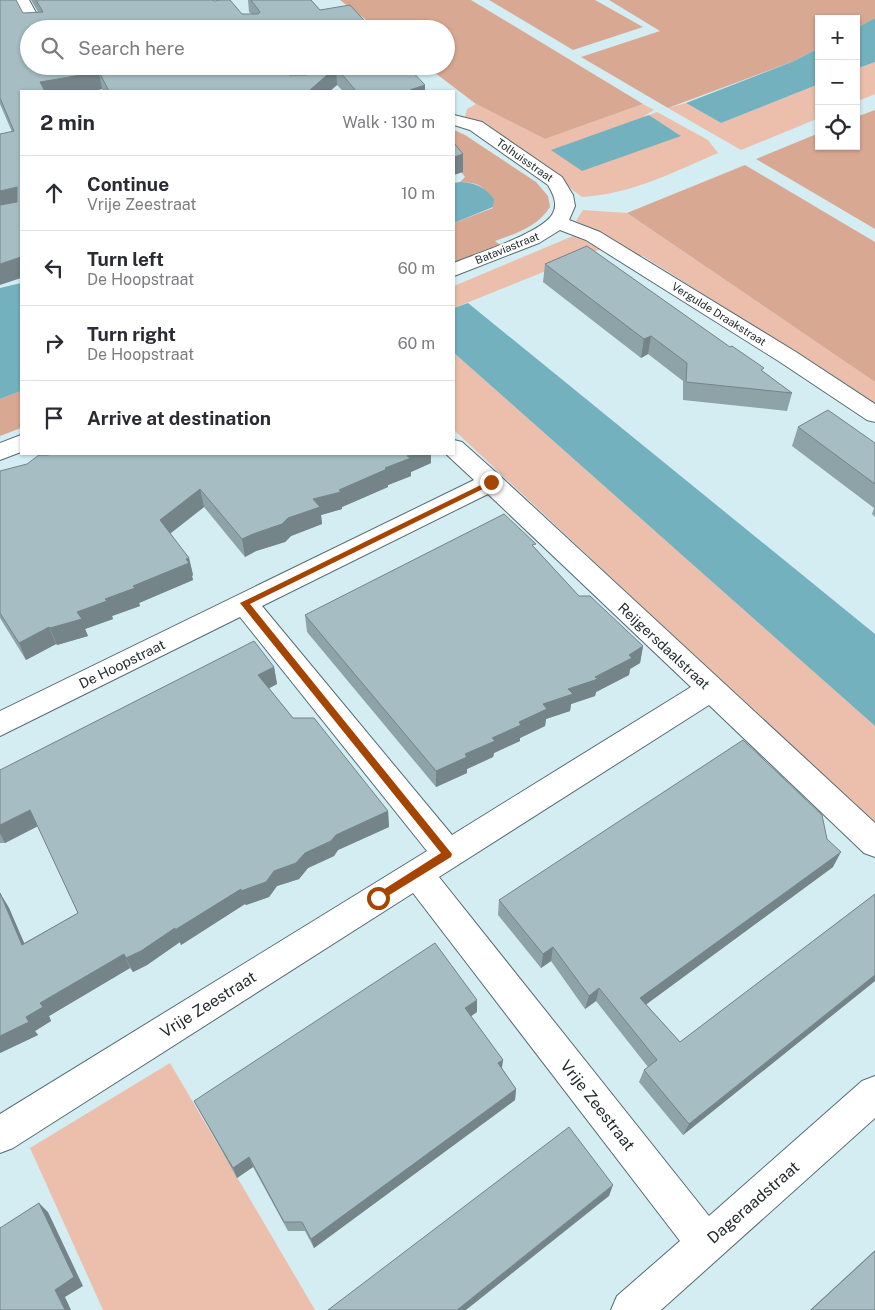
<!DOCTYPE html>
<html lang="en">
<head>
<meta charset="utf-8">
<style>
	body { margin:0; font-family:"Public Sans",sans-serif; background:#f7f7f7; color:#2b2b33 }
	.controls { position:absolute; right:15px; top:15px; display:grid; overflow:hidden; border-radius:0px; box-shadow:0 1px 4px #0004 }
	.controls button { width:45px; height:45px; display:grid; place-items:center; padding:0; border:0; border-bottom:1px solid #e1e1e2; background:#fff; color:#2b2b33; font:25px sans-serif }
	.stop { position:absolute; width:15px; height:15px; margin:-11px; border:4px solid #a64501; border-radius:50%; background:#fff }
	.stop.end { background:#a64501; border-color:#fff; box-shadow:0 1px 5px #0008 }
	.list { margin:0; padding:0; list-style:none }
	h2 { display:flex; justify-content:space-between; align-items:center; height:65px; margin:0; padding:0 20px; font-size:21px }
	h2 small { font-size:16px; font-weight:400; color:#7c7c81 }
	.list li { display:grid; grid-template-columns:32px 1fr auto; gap:15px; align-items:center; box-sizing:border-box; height:75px; padding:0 20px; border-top:1px solid #e1e1e2 }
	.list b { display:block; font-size:19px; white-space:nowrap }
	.list p { margin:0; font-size:16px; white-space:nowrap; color:#7c7c81 }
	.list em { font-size:16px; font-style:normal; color:#7c7c81 }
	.icon { flex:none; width:28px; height:28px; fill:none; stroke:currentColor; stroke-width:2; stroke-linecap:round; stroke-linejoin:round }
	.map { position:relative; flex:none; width:875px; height:1310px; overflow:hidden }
	.search { position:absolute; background:#fff; box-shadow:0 1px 4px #0004; left:20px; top:20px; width:435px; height:55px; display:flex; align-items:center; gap:12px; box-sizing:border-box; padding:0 18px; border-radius:28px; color:#7c7c81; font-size:19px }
	.panel { position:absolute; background:#fff; box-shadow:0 1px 4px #0004; left:20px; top:90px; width:435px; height:365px; border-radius:0px }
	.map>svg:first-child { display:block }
	.green { fill:#ebbfab }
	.forest { fill:#d9a892 }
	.water { fill:#74b1be }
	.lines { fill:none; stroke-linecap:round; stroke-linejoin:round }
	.street-casing { stroke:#566c71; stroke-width:2 }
	.street { fill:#fff; fill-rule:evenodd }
	.wall { fill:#8ea3a8 }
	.shaded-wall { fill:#748488 }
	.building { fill:#a5bdc3; stroke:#748488 }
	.route { fill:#a64501 }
	.labels { text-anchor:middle; stroke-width:4; stroke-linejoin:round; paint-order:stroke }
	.far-street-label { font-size:11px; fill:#222b2d; stroke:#fff }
	.street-label { font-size:14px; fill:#222b2d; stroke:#fff }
	.near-street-label { font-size:16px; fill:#222b2d; stroke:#fff }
</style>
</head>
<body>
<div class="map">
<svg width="875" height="1310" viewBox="0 0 875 1310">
	<rect width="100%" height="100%" fill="#d4edf3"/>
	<g class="green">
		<polygon points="875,62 875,94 856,102 856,69"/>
		<polygon points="819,84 819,118 741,150 668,108 686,103 721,123"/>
		<path d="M476 104 545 139 643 104 654 110 643 117 681 136 649 115 657 112 708 140 718 153C674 172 632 194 582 197L485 123 465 117 467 109Z"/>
		<polygon points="583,210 627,213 875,382 875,405 789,348 643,256 632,255 597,232 576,221"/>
		<polygon points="573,236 603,248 454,308 454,286"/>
		<polygon points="454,353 875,726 875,825 454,430"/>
		<polygon points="170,1063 315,1310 103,1310 30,1148"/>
	</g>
	<g class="forest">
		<polygon points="340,0 471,0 643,104 545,139 476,104 426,66 446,66 446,29 378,29"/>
		<polygon points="489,0 595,0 643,27 573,50"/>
		<polygon points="609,0 875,0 875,18 856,28 856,19 819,19 819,48 794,61 668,108 581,57 660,31"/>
		<polygon points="875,110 875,229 756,159 819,133 819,146 856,146 856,117"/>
		<path d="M454 130 465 135 536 182 548 196 550 207C537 227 517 233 495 241L500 245 454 263V223L493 208C484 187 484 183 460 182L465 177 454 163Z"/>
		<polygon points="745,165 875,242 875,382 627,213"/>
		<polygon points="21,391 21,428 0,436 0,399"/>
	</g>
	<g class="water">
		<polygon points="875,18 875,62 856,69 856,28"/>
		<polygon points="819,48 819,84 721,123 686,103 794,61"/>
		<polygon points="649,115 681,136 582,171 551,150"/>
		<path d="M460 182C476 183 483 186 494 199L493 207 454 223V183Z"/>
		<polygon points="21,283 21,391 0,399 0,288"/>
		<polygon points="468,303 875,634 875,726 454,353 454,308"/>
	</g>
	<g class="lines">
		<defs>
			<g id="street">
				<polygon points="13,0 29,0 45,29 29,29"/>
				<polygon points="49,66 65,66 78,91 62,91"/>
				<path d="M454 115 482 122 562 177 573 195 575 206 569 220 600 232 796 352 875 404V422L867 420 780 362 586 240 560 230 539 243 454 276V263C475 254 545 232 553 213 558 203 553 194 548 185L470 130 454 125Z"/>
				<polygon points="21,435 21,452 0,460 0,443"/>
				<path d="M454 440 462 442 500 476 875 823V857L864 853 709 705 439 877 709 1216 862 1081 875 1076V1118L661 1310H611L617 1296 680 1241 413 893 13 1148 0 1153V1114L427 851 240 617 0 736V711L474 480 446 454H454ZM488 494 691 687 452 835 262 606Z"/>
			</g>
		</defs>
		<use href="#street" class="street-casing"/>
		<use href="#street" class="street"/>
	</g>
	<g class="wall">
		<polygon points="0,0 23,13 38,12 31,0 213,0 214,1 242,14 251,14 249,12 248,0 311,0 320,10 372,29 29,29 56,74 71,74 67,66 282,66 289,75 299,75 292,66 407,66 425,91 343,91 337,85 330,91 103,91 102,89 93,91 21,91 0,285 12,132 0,104"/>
		<polygon points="545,264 763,372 792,393 787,411 683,400 683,381 648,354 641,358 543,282"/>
		<polygon points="798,427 875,443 875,517 872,514 874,508 792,446"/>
		<polygon points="431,463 411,472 411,476 388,485 388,487 342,507 342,509 321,515 322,524 291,536 285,542 256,551 245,557 204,507 170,534 189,558 193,575 192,576 193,580 139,603 140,606 112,616 113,619 85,629 88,636 57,645 56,644 26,660 0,618 0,471"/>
		<polygon points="535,548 579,596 643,646 640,663 630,669 629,675 596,692 595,696 571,704 570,711 546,719 545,726 520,738 520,741 494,753 493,757 467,769 467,773 436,787 307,632 305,615"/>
		<polygon points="274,667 277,684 269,688 293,718 388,811 389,827 338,850 334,856 308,868 299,879 277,886 269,897 246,905 245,904 181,945 180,942 147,965 133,972 130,968 49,1016 51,1021 35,1031 38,1035 0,1053 0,893 9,908 24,943 78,913 38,826 5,843 0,843 0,770"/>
		<polygon points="833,867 646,1004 680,1042 875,894 875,981 683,1135 639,1082 644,1070 648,1067 596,1001 585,1009 551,961 541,968 498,915 499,900"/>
		<polygon points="477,1012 471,1016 503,1060 502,1068 516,1089 515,1100 314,1248 305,1231 288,1231 253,1167 237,1178 200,1112 194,1101"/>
		<polygon points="875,1250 875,1310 810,1310"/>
	</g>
	<g class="shaded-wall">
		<polygon points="336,67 337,85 330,91 309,91"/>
		<polygon points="99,72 102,89 93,91 43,91 40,82"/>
		<polygon points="425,85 425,91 410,91 410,90"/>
		<polygon points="463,154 463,172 454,175 454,157"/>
		<polygon points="17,187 21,202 0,210 0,191"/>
		<polygon points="21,257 21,278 0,285 0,264"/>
		<polygon points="651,336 648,354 641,358 644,339"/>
		<polygon points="412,454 431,454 431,463 411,472 411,476 388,485 388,487 342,507 342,509 321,515 322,524 291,536 285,542 256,551 245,557 242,539 253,534 288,518 313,499 339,490 385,468"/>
		<polygon points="200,489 204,507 164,538 160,520"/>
		<polygon points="189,558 193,575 192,576 193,580 139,603 140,606 112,616 113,619 85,629 88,636 57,645 50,628 77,612 133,586 186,559"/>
		<polygon points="49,627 56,644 26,660 19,643"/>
		<polygon points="643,646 640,663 630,669 629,675 596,692 595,696 571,704 570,711 546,719 545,726 520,738 520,741 494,753 493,757 467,769 467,773 436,787 436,771 519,722 543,704 568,689 595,677"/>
		<polygon points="274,667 277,684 262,692 258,675"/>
		<polygon points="30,810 38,826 5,843 0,833 0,825"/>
		<polygon points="388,811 389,827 338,850 334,856 308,868 299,879 277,886 269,897 246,905 245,904 181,945 180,942 147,965 133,972 126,958 175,928 241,889 274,871 336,835"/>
		<polygon points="841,852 833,867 636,1012 640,998"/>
		<polygon points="0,893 9,908 31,959 22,945"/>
		<polygon points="553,947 551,961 541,968 543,954"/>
		<polygon points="124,954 130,968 49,1016 51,1021 35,1031 38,1035 0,1053 0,1036 26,1017 40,1003"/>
		<polygon points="875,975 875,981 683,1135 689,1124"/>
		<polygon points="599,988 596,1001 585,1009 589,996"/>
		<polygon points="477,1000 477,1012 464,1021 465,1008"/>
		<polygon points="503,1060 501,1071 498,1063"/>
		<polygon points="516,1089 515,1100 314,1248 311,1239"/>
		<polygon points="249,1157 253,1167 237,1178 233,1168"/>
		<polygon points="613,1185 609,1196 466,1310 457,1310"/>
		<polygon points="39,1203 48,1212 83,1286 65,1297 71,1310 65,1310 55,1290"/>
	</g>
	<g class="building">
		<polygon points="0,0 16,0 23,13 43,12 36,0 213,0 214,1 221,0 230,0 242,14 258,14 260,12 251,0 311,0 320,10 350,5 372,29 29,29 29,66 52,66 56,74 76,74 72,66 282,66 289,75 306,75 308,74 303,66 407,66 425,85 410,90 410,91 356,91 336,67 309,91 109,91 99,72 40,82 45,91 21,91 21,257 0,264 0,205 17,202 17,187 0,191 0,134 14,131 0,98"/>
		<polygon points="454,143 463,154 454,157"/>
		<polygon points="587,246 730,347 732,346 764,368 761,370 792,393 686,382 687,363 651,336 644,339 545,264"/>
		<polygon points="828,410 875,443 875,484 798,427"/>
		<polygon points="51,454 412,454 407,456 411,458 385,468 387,469 339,490 341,492 313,499 320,507 288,518 282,524 253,534 242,539 200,489 160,520 189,558 186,559 189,563 133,586 135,588 105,599 107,601 77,612 82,619 50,628 49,627 19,643 0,613 0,471 27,464 39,455 48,455"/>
		<polygon points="504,514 536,544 532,545 579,596 590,596 643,646 629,655 632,658 595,677 598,679 568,689 573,694 543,704 547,709 519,722 521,725 492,738 495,741 465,754 467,757 436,771 305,615"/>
		<polygon points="254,641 274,667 258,675 293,718 314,718 388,811 336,835 331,841 305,853 296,863 274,871 266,882 241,891 241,889 175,930 175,928 141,951 126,958 124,954 40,1003 43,1007 26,1017 29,1022 0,1036 0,893 22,945 78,913 30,810 0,825 0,770"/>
		<polygon points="743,740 822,815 827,839 841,852 640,998 680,1042 875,894 875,975 689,1124 644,1070 657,1060 599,988 589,996 553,947 543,954 499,900"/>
		<polygon points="435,943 477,1000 465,1008 503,1060 498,1063 516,1089 311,1239 302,1222 284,1222 249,1157 233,1168 194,1101"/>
		<polygon points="569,1127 613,1185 457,1310 328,1310"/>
		<polygon points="39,1203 74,1277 55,1290 65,1310 0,1310 0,1228"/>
		<polygon points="875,1251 875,1310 811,1310"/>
	</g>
	<polygon class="route" points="491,480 494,482 493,484 250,604 452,854 451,857 378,902 375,901 375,895 441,853 240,603"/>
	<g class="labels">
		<g class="far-street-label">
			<text transform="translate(525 160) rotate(35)" y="4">Tolhuisstraat</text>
			<text transform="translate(507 248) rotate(-22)" y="4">Bataviastraat</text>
			<text transform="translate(719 314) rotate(32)" y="4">Vergulde Draakstraat</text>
		</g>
		<g class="street-label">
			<text transform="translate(664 646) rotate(43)" y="5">Reijgersdaalstraat</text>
			<text transform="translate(122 664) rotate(-26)" y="5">De Hoopstraat</text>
		</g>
		<g class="near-street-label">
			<text transform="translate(208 1004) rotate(-32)" y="6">Vrije Zeestraat</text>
			<text transform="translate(598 1105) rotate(52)" y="6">Vrije Zeestraat</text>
			<text transform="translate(753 1202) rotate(-41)" y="6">Dageraadstraat</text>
		</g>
	</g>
</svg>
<div class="controls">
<button>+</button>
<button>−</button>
<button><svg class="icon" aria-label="locate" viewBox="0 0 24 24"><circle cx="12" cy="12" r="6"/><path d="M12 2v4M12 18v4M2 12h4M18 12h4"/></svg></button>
</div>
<div class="stop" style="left:378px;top:898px"></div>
<div class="stop end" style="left:491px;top:482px"></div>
<div class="search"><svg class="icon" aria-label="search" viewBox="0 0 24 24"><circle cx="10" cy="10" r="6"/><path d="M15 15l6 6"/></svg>Search here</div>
<section class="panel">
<h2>2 min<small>Walk · 130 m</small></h2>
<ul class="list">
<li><svg class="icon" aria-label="ahead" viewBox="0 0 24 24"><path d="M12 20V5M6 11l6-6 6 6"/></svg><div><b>Continue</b><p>Vrije Zeestraat</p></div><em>10 m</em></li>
<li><svg class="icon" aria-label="left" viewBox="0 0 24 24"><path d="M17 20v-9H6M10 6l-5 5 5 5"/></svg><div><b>Turn left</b><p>De Hoopstraat</p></div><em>60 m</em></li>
<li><svg class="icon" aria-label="right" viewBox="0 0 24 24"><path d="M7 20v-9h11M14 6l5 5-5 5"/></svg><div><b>Turn right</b><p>De Hoopstraat</p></div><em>60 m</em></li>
<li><svg class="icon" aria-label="arrive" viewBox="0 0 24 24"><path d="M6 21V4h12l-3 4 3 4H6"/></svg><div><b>Arrive at destination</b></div></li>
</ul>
</section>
</div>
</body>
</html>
